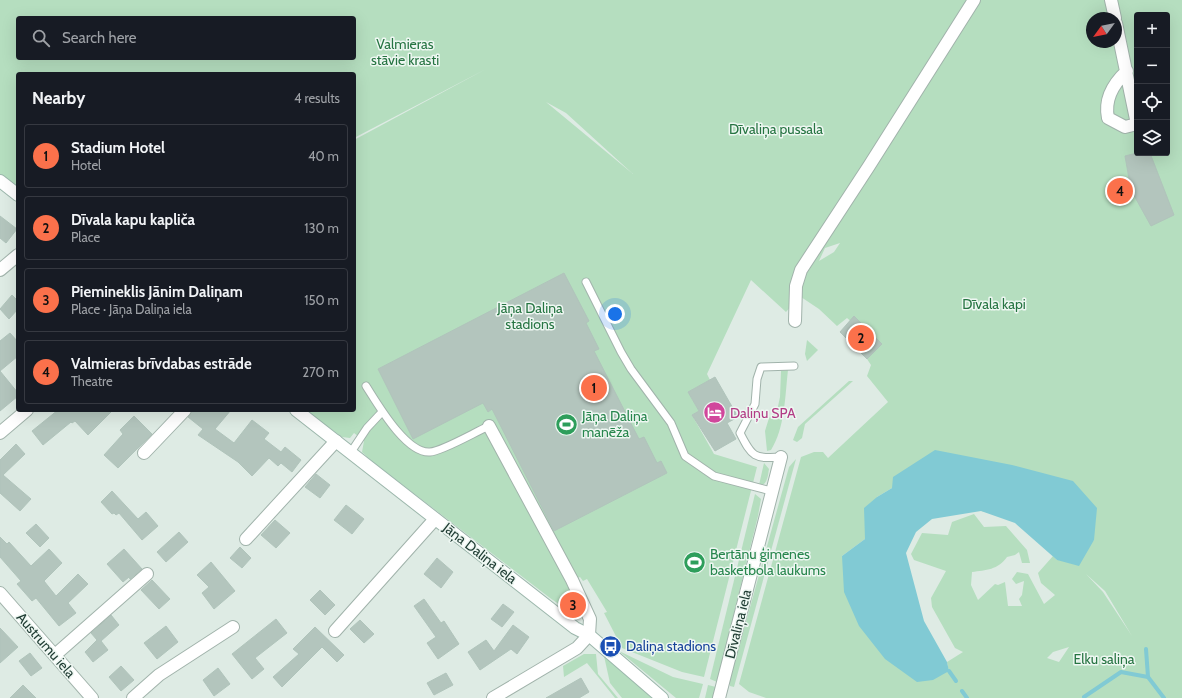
<!DOCTYPE html>
<html lang="en">
<head>
<meta charset="utf-8">
<style>
	body { margin:0; font-family:Cabin,sans-serif; background:#242831; color:#f1f3f6 }
	.controls { position:absolute; right:12px; top:12px; display:grid; overflow:hidden; border-radius:4px; box-shadow:0 4px 16px #0002 }
	.controls button { width:36px; height:36px; display:grid; place-items:center; padding:0; border:0; border-bottom:1px solid #363941; background:#171b24; color:#f1f3f6; font:20px sans-serif }
	.compass { position:absolute; left:1086px; top:12px; width:36px; height:36px; border-radius:50%; background:#171b24; box-shadow:0 4px 16px #0002; rotate:237deg }
	.you { position:absolute; left:615px; top:314px; width:14px; height:14px; margin:-10px; border:3px solid #fff; border-radius:50%; background:#1a73e8; box-shadow:0 0 0 6px #1a73e833 }
	.badge { display:grid; place-items:center; width:26px; height:26px; border-radius:50%; background:#fb714b; color:#111; font-size:13px; font-weight:700 }
	.pin { position:absolute; translate:-50% -50%; border:2px solid #fff; box-shadow:0 1px 4px #0006 }
	.list { margin:0; padding:0; list-style:none }
	h2 { display:flex; justify-content:space-between; align-items:center; height:52px; margin:0; padding:0 16px; font-size:17px }
	h2 small { font-size:13px; font-weight:400; color:#9ea1a6 }
	.list li { display:grid; grid-template-columns:26px 1fr auto; gap:12px; align-items:center; box-sizing:border-box; height:64px; margin:0 8px 8px; padding:0 8px; border:1px solid #363941; border-radius:4px }
	.list b { display:block; font-size:15px; white-space:nowrap }
	.list p { margin:0; font-size:13px; white-space:nowrap; color:#9ea1a6 }
	.list em { font-size:13px; font-style:normal; color:#9ea1a6 }
	.icon { flex:none; width:22px; height:22px; fill:none; stroke:currentColor; stroke-width:2; stroke-linecap:round; stroke-linejoin:round }
	.map { position:relative; flex:none; width:1182px; height:698px; overflow:hidden }
	.search { position:absolute; background:#171b24; box-shadow:0 4px 16px #0002; left:16px; top:16px; width:340px; height:44px; display:flex; align-items:center; gap:10px; box-sizing:border-box; padding:0 14px; border-radius:4px; color:#9ea1a6; font-size:15px }
	.panel { position:absolute; background:#171b24; box-shadow:0 4px 16px #0002; left:16px; top:72px; width:340px; height:340px; border-radius:4px }
	.map>svg:first-child { display:block }
	.green { fill:#b5debf; fill-rule:evenodd }
	.water { fill:#81cad4 }
	.lines { fill:none; stroke-linecap:round; stroke-linejoin:round }
	.stream { stroke:#81cad4; stroke-width:4 }
	.building { fill:#b3c5bd; stroke:#b0c4bb }
	.lane-casing { stroke:#a1b3ab; stroke-width:9 }
	.street-casing { stroke:#a1b3ab; stroke-width:14 }
	.secondary-casing { stroke:#9cb7ac; stroke-width:14 }
	.lane { stroke:#fff; stroke-width:7 }
	.street { stroke:#fff; stroke-width:12 }
	.secondary { stroke:#fff; stroke-width:12 }
	.labels { text-anchor:middle; stroke-width:3; stroke-linejoin:round; paint-order:stroke }
	.park-label { font-size:14px; fill:#267442; stroke:#eef7f2 }
	.hotel-label { font-size:14px; fill:#b23c85; stroke:#eef7f2; text-anchor:start }
	.leisure-label { font-size:14px; fill:#27864d; stroke:#eef7f2; text-anchor:start }
	.street-label { font-size:14px; fill:#1e3b32; stroke:#eef7f2 }
	.transit-label { font-size:14px; fill:#164399; stroke:#eef7f2; text-anchor:start }
</style>
</head>
<body>
<div class="map">
<svg width="1182" height="698" viewBox="0 0 1182 698">
	<rect width="100%" height="100%" fill="#deebe4"/>
	<g class="green">
		<path d="M0 0H1182V698H766L749 692 739 684 801 457 814 452H823L828 458 888 402 867 376 871 365 867 359 880 346 847 318 837 326 819 309 801 297V295L786 312 751 280 707 374 710 380 688 392 699 411 692 415 714 454 757 467 704 677 682 672 622 648 604 613 607 612 587 579 583 581 580 577 567 582 582 612 576 616 550 598 373 462 362 452 364 441 354 433 350 438 342 437 305 410H354V140L486 69 354 138V74H18V195L0 181ZM1137 15H1167V153H1137ZM18 18H354V58H18ZM1092 18H1116V42H1092ZM546 102 566 113 633 174ZM840 243 834 252 819 261 825 248ZM892 488 1094 540 1057 560 1053 556 1038 573 1041 583 1055 595 1044 604 1028 574 1017 572 1012 579 1016 584 1024 581 1022 595 1019 599 1022 606H1008L1005 582 998 585 995 584 978 600 971 585 972 572C986 570 998 570 1007 557L1015 555 1019 552 1022 563H1030L1027 550 1006 526 984 527 974 514 952 522 948 535 922 533 911 554 914 560 946 571 931 598 932 607 955 648 963 652 947 662 949 672 842 556 865 539 877 497ZM1086 574 1105 591 1132 636 1103 592ZM1069 647 1059 662 1047 658 1053 652Z"/>
		<polygon points="807,340 818,350 807,361 805,354"/>
		<path d="M788 370C785 396 785 428 771 450L767 451 765 431 769 418 777 411 780 397 781 371Z"/>
		<polygon points="849,381 853,381 805,424 802,438 797,442 793,440 798,427"/>
		<polygon points="796,459 734,687 730,686 729,683 789,467"/>
		<path d="M764 463 769 469C768 474 768 480 764 484L759 485Z"/>
		<polygon points="755,494 761,499 758,516 717,682 710,679"/>
		<polygon points="619,651 673,677 703,684 699,698 676,698"/>
		<polygon points="584,654 596,654 598,674 618,698 615,698 587,663 564,677 563,666"/>
		<polygon points="604,656 652,698 622,698 610,683"/>
		<polygon points="708,685 716,687 713,698 705,698"/>
	</g>
	<polygon class="water" points="935,450 1012,465 1073,481 1097,508 1094,540 1079,566 1057,560 1015,523 981,511 932,519 916,532 906,553 924,621 947,662 949,671 933,680 917,682 885,659 859,626 844,592 842,556 865,539 864,508 877,497 892,488 893,477"/>
	<g class="lines">
		<g class="stream">
			<polyline points="1146,649 1148,677 1164,698"/>
			<polyline points="949,671 956,681"/>
			<polyline points="962,691 967,698"/>
			<polyline points="1084,697 1121,672 1148,677"/>
		</g>
	</g>
	<g class="building">
		<polygon points="1137,153 1150,153 1174,215 1151,226 1131,190 1125,156"/>
		<polygon points="0,216 17,229 6,243 0,238"/>
		<polygon points="564,273 589,321 586,323 599,349 594,351 639,439 644,437 657,463 661,461 667,473 554,531 492,409 488,412 483,403 413,439 378,369"/>
		<polygon points="12,295 18,301 18,309 9,319 0,309"/>
		<polygon points="854,316 882,344 867,359 840,332"/>
		<polygon points="10,333 18,342 18,356 0,371 18,393 18,396 0,411 0,341"/>
		<polygon points="715,377 738,417 727,423 736,439 715,451 692,415 699,411 688,392"/>
		<polygon points="58,410 113,410 88,435 75,421 72,423 71,422 43,445 32,431"/>
		<polygon points="193,410 231,410 215,429 234,443 252,420 269,433 264,439 281,452 285,447 301,460 292,472 281,463 278,466 269,458 252,476 238,462 198,435 203,429 188,417"/>
		<polygon points="134,416 152,434 118,468 104,455 123,434 120,430"/>
		<polygon points="16,444 25,454 3,475 31,499 20,511 0,493 0,460"/>
		<polygon points="316,474 330,485 320,498 305,487"/>
		<polygon points="112,491 138,519 146,512 158,526 142,540 119,513 116,515 114,513 112,514 101,502"/>
		<polygon points="346,505 364,519 352,534 334,520"/>
		<polygon points="275,520 290,533 276,548 261,535"/>
		<polygon points="36,524 49,538 40,547 26,533"/>
		<polygon points="179,532 188,542 166,562 157,552"/>
		<polygon points="0,537 7,544 9,542 31,566 49,549 62,563 44,581 56,596 78,574 88,584 68,603 76,613 59,626 36,598 32,601 17,584 21,581 0,557"/>
		<polygon points="240,547 251,558 242,568 230,558"/>
		<polygon points="124,549 142,569 130,579 129,577 123,582 107,564"/>
		<polygon points="437,558 453,572 441,588 424,574"/>
		<polygon points="211,562 235,591 214,609 202,593 209,587 197,575"/>
		<polygon points="152,580 170,599 159,609 141,590"/>
		<polygon points="320,590 335,605 325,615 310,600"/>
		<polygon points="424,599 441,623 444,621 459,644 438,659 427,643 436,637 414,606"/>
		<polygon points="503,604 514,612 502,627 491,619"/>
		<polygon points="111,615 119,625 101,641 108,650 93,662 85,652 97,640 91,633"/>
		<polygon points="276,619 287,633 255,658 264,669 252,679 232,654"/>
		<polygon points="360,620 374,634 364,643 350,629"/>
		<polygon points="513,625 529,637 517,654 511,649 480,670 468,652 486,640 494,651"/>
		<polygon points="166,626 178,642 157,659 144,643"/>
		<polygon points="315,627 344,655 337,662 322,647 282,687 273,677 299,654 293,649"/>
		<polygon points="0,628 18,647 0,663"/>
		<polygon points="30,653 42,668 31,676 19,661"/>
		<polygon points="121,666 134,680 121,691 109,677"/>
		<polygon points="218,668 230,684 214,696 203,680"/>
		<polygon points="446,673 453,685 434,695 427,683"/>
		<polygon points="581,678 589,692 579,698 546,698"/>
		<polygon points="23,685 36,698 10,698"/>
	</g>
	<g class="lines">
		<defs>
			<g id="lane">
				<polyline points="586,282 621,352 631,369 671,423 685,456 714,476 771,491"/>
				<path d="M366 386C377 403 406 454 430 452 443 451 475 432 489 426"/>
				<polyline points="351,452 367,428 382,412"/>
				<path d="M781 457C754 459 752 457 740 433L755 404 757 379 761 367 794 366"/>
			</g>
			<g id="street">
				<polyline points="1111,0 1115,18"/>
				<path d="M1116 23 1137 124 1125 127 1108 118C1104 99 1114 83 1127 71"/>
				<polyline points="0,270 18,255"/>
				<polyline points="795,321 796,286 801,270 869,166 974,0"/>
				<polyline points="489,426 572,580 590,619 589,635 577,648 493,698"/>
				<polyline points="0,433 27,410"/>
				<polyline points="144,453 185,410"/>
				<polyline points="246,539 336,441"/>
				<polyline points="0,593 92,698"/>
				<polyline points="335,631 435,519"/>
				<polyline points="55,655 147,574"/>
				<polyline points="133,698 159,675 233,627"/>
				<polyline points="719,698 781,457"/>
			</g>
			<g id="secondary">
				<polyline points="0,181 18,195"/>
				<polyline points="296,410 575,628 589,635 662,698"/>
			</g>
		</defs>
		<use href="#lane" class="lane-casing"/>
		<use href="#street" class="street-casing"/>
		<use href="#secondary" class="secondary-casing"/>
		<use href="#lane" class="lane"/>
		<use href="#street" class="street"/>
		<use href="#secondary" class="secondary"/>
	</g>
	<defs>
		<symbol id="hotel-disc" viewBox="-11 -11 22 22"><circle r="9.5" fill="#d1479c" stroke="#eef7f2"/><path d="M-6-4.5h1.5V1H6V5H4.5V3h-9V5H-6ZM-4 0a1.8 1.8 0 1 1 3.6 0ZM.5 0V-2.5h3Q6-2.5 6 0Z" fill="#fff"/></symbol>
		<symbol id="stadium-disc" viewBox="-11 -11 22 22"><circle r="9.5" fill="#2e9e5b" stroke="#eef7f2"/><path d="M0-5a6.5 5 0 1 0 0 10a6.5 5 0 1 0 0-10ZM-3.5-1.8h7v3.6h-7Z" fill="#fff"/></symbol>
		<symbol id="bus-disc" viewBox="-11 -11 22 22"><circle r="9.5" fill="#1a4fb4" stroke="#eef7f2"/><path d="M-5-6H5V4H4V6H2V4H-2V6H-4V4H-5ZM-3.5-4V0h7V-4ZM-3.5 1.2v1.5H-2V1.2ZM2 1.2v1.5H3.5V1.2Z" fill="#fff"/></symbol>
	</defs>
	<g fill-rule="evenodd">
		<use href="#hotel-disc" x="702" y="400" width="25" height="25"/>
		<use href="#stadium-disc" x="554" y="412" width="25" height="25"/>
		<use href="#stadium-disc" x="682" y="550" width="25" height="25"/>
		<use href="#bus-disc" x="598" y="634" width="25" height="25"/>
	</g>
	<g class="labels">
		<g class="park-label">
			<text x="405" y="49">Valmieras<tspan x="405" dy="16">stāvie krasti</tspan></text>
			<text x="776" y="134">Dīvaliņa pussala</text>
			<text x="994" y="309">Dīvala kapi</text>
			<text x="530" y="313">Jāņa Daliņa<tspan x="530" dy="16">stadions</tspan></text>
			<text x="1104" y="664">Elku saliņa</text>
		</g>
		<g class="hotel-label">
			<text x="730" y="418">Daliņu SPA</text>
		</g>
		<g class="leisure-label">
			<text x="582" y="421">Jāņa Daliņa<tspan x="582" dy="16">manēža</tspan></text>
			<text x="710" y="559">Bertānu ģimenes<tspan x="710" dy="16">basketbola laukums</tspan></text>
		</g>
		<g class="street-label">
			<text transform="translate(480 553) rotate(38)" y="5">Jāņa Daliņa iela</text>
			<text transform="translate(738 624) rotate(-76)" y="5">Dīvaliņa iela</text>
			<text transform="translate(46 645) rotate(49)" y="5">Austrumu iela</text>
		</g>
		<g class="transit-label">
			<text x="626" y="651">Daliņa stadions</text>
		</g>
	</g>
</svg>
<div class="controls">
<button>+</button>
<button>−</button>
<button><svg class="icon" aria-label="locate" viewBox="0 0 24 24"><circle cx="12" cy="12" r="6"/><path d="M12 2v4M12 18v4M2 12h4M18 12h4"/></svg></button>
<button><svg class="icon" aria-label="layers" viewBox="0 0 24 24"><path d="M12 4l9 5-9 5-9-5zM3 14l9 5 9-5"/></svg></button>
</div>
<svg class="compass" viewBox="-18 -18 36 36"><path d="M0-13l5 13h-10z" fill="#e53935"/><path d="M0 13l5-13h-10z" fill="#9ea1a6"/></svg>
<div class="you"></div>
<div class="pin badge" style="left:594px;top:388px">1</div>
<div class="pin badge" style="left:861px;top:338px">2</div>
<div class="pin badge" style="left:573px;top:605px">3</div>
<div class="pin badge" style="left:1120px;top:191px">4</div>
<div class="search"><svg class="icon" aria-label="search" viewBox="0 0 24 24"><circle cx="10" cy="10" r="6"/><path d="M15 15l6 6"/></svg>Search here</div>
<section class="panel">
<h2>Nearby<small>4 results</small></h2>
<ul class="list">
<li><span class="badge">1</span><div><b>Stadium Hotel</b><p>Hotel</p></div><em>40 m</em></li>
<li><span class="badge">2</span><div><b>Dīvala kapu kapliča</b><p>Place</p></div><em>130 m</em></li>
<li><span class="badge">3</span><div><b>Piemineklis Jānim Daliņam</b><p>Place · Jāņa Daliņa iela</p></div><em>150 m</em></li>
<li><span class="badge">4</span><div><b>Valmieras brīvdabas estrāde</b><p>Theatre</p></div><em>270 m</em></li>
</ul>
</section>
</div>
</body>
</html>
